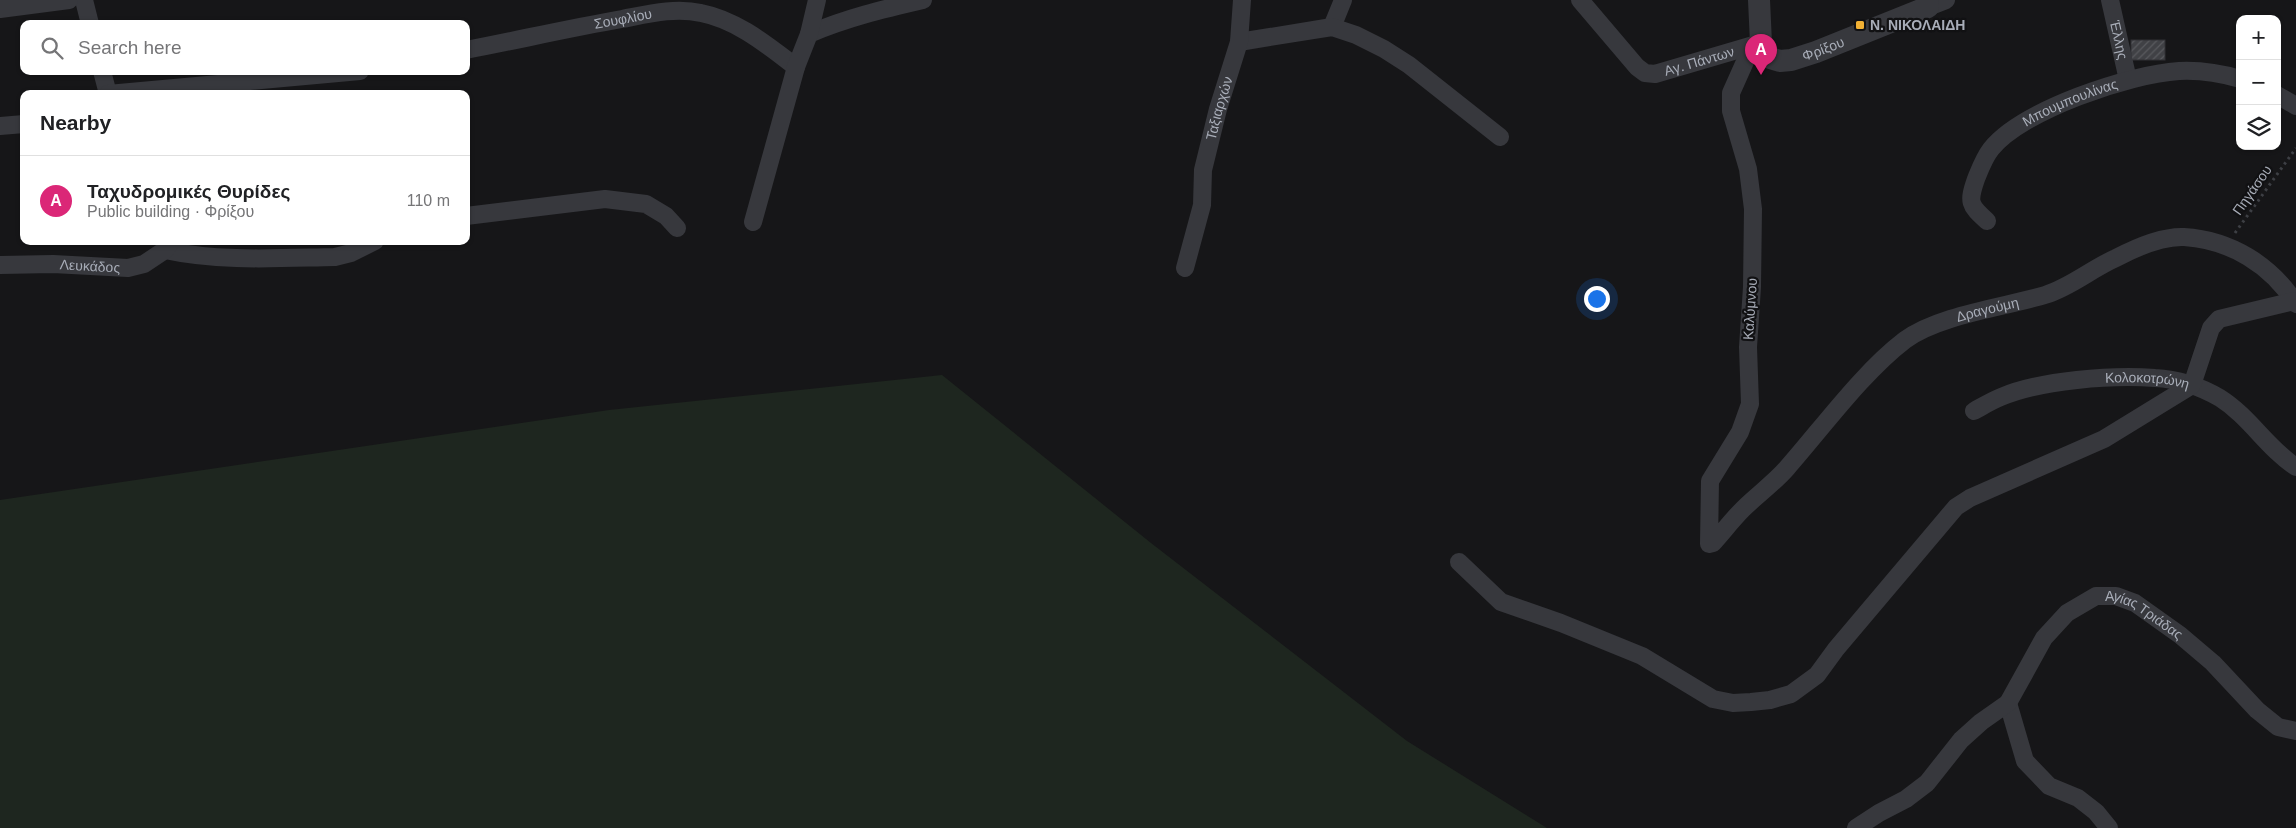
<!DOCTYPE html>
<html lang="en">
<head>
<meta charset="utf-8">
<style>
	body { margin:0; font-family:Arial,sans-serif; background:#f2f2f2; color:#202124 }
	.controls { position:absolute; right:15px; top:15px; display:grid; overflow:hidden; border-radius:10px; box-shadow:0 1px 4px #0004 }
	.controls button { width:45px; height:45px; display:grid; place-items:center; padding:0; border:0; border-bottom:1px solid #e0e0e0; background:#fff; color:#202124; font:25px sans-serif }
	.you { position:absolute; left:1596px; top:298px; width:18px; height:18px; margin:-12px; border:4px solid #fff; border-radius:50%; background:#1a73e8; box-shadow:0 0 0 8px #1a73e833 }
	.badge { display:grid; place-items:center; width:32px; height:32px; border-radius:50%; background:#db2777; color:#fff; font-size:16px; font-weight:700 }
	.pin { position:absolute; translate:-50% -41px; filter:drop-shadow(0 1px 2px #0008) }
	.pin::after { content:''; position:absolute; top:26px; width:18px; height:15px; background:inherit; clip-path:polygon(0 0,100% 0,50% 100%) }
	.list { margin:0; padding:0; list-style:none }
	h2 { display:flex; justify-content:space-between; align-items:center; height:65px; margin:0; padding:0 20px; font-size:21px }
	h2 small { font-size:16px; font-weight:400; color:#757577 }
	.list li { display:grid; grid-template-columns:32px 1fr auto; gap:15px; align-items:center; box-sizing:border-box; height:90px; padding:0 20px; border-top:1px solid #e0e0e0 }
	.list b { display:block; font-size:19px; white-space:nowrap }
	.list p { margin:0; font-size:16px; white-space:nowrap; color:#757577 }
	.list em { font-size:16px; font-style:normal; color:#757577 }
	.icon { flex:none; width:28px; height:28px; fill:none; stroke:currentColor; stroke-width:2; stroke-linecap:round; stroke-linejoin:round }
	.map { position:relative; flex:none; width:2296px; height:828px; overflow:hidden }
	.search { position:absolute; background:#fff; box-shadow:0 1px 4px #0004; left:20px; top:20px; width:450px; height:55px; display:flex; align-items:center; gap:12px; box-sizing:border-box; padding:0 18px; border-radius:10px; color:#757577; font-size:19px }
	.panel { position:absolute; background:#fff; box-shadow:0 1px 4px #0004; left:20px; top:90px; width:450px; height:155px; border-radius:10px }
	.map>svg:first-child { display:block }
	.green { fill:#1e261f }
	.building { fill:url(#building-hatch); stroke:#303034 }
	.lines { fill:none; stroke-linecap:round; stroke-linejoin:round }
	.path { stroke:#3d3f44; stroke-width:3; stroke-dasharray:2.5 4; stroke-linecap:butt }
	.minor { stroke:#37383d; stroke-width:18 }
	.tertiary { stroke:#37383d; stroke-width:22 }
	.poi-dot { fill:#f2b134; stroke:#111113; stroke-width:2 }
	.labels { text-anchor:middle; stroke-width:4.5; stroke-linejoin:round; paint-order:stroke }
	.street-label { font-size:14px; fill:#a8adb8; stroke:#111113 }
	.poi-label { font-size:14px; font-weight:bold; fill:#a8adb8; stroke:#111113; text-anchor:start }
</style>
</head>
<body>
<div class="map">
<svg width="2296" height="828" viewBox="0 0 2296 828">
	<defs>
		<pattern id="building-hatch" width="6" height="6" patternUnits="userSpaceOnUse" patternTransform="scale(1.25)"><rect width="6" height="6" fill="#404145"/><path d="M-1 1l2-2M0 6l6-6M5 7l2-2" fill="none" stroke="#595a5e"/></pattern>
	</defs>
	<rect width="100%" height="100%" fill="#161618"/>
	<polygon class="green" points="942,375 1151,543 1407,741 1547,828 0,828 0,500 609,410"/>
	<rect class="building" x="2131" y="40" width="34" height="20"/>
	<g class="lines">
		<polyline class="path" points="2235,233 2296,148"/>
		<g class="minor">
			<polyline points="84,0 90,24"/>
			<path id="s1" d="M1580 0 1637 67 1645 73 1655 74 1757 44"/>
			<path id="s2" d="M2110 0 2128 80"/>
			<polyline points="1928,7 1946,0"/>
			<polyline points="0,9 69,0"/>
			<polyline points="1332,27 1343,0"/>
			<path d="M809 34C846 18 884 9 923 0"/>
			<polyline points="1239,42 1332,27 1356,35 1384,49 1409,65 1500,137"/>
			<path id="s3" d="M1752 46 1731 93V111L1748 169 1753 209 1752 287 1748 347 1750 404 1740 432 1710 481 1709 544 1713 543C1723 532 1732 520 1743 509 1757 495 1774 483 1787 468 1823 427 1863 372 1905 340 1939 315 2005 307 2045 295 2071 287 2091 269 2116 258 2135 248 2161 236 2184 237 2231 240 2271 265 2296 304"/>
			<path id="s4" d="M466 50C518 40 570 28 622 19 648 14 675 7 701 13 737 20 767 45 796 67"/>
			<polyline points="102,71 108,94"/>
			<polyline points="108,94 360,71"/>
			<polyline points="2277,95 2296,106"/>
			<polyline points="0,126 24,124"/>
			<polyline points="466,216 605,199 646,204 666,216 677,228"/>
			<path id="s5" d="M1987 221C1969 205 1968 202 1976 179 1980 169 1984 158 1991 149 2022 110 2130 74 2179 71 2200 70 2220 73 2240 79"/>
			<polyline points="753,222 796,67 809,34 817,0"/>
			<path d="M165 250C220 262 279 258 335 257L351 253 375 241"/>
			<path id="s6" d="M0 265 53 264 128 268 144 264 165 250 171 241"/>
			<path id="s7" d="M1185 268 1202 205 1203 170 1218 109 1239 42 1242 0"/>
			<path id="s8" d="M1974 411C1983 406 1991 401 2001 397 2041 380 2112 375 2155 378 2177 379 2201 387 2220 398 2250 417 2267 448 2296 467"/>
			<polyline points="1459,562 1501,602 1561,623 1642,656 1713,699 1733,703 1751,702 1770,700 1791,694 1817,675 1836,649 1956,507 1970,498 2104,439 2192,385 2211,328 2219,319 2294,301"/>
			<polyline points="2008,703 2025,761 2049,786 2078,798 2096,812 2109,828"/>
			<path id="s9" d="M1856 828 1879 813 1906 799 1927 783 1961 740 1981 722 2008 703 2044 638 2067 613 2096 596H2116L2135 603 2180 635 2213 663 2257 710 2278 727 2296 731"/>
		</g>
		<path class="tertiary" id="s10" d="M1759 0 1761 43 1770 58 1780 61 1791 60 1816 52 1928 7 1927 0"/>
	</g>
	<rect class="poi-dot" x="1855" y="20" width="10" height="10" rx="2.5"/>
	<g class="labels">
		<g class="street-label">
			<text dy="5" stroke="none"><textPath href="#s4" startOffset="160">Σουφλίου</textPath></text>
			<text dy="5" stroke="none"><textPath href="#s2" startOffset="41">Έλλης</textPath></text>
			<text dy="5" stroke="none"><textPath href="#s10" startOffset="116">Φρίξου</textPath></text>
			<text dy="5" stroke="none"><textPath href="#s1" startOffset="154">Αγ. Πάντων</textPath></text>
			<text dy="5" stroke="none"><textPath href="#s5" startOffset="175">Μπουμπουλίνας</textPath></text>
			<text dy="5" stroke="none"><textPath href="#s7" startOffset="164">Ταξιαρχών</textPath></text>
			<text transform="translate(2252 190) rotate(-55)" y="5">Πηγάσου</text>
			<text dy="5" stroke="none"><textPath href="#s6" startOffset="90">Λευκάδος</textPath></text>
			<text transform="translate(1750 309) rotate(-86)" y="5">Καλύμνου</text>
			<text dy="5" stroke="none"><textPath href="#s3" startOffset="888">Δραγούμη</textPath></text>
			<text dy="5" stroke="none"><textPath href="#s8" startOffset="179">Κολοκοτρώνη</textPath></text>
			<text dy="5" stroke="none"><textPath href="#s9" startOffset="394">Αγίας Τριάδας</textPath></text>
		</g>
		<g class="poi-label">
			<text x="1870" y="30">Ν. ΝΙΚΟΛΑΙΔΗ</text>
		</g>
	</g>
</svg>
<div class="controls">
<button>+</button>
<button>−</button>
<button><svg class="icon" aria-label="layers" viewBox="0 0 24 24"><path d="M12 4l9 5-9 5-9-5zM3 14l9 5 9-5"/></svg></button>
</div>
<div class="you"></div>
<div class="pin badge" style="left:1761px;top:75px">A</div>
<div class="search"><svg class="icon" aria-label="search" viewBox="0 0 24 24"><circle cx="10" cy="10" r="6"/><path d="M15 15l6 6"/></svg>Search here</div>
<section class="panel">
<h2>Nearby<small></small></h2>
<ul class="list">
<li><span class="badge">A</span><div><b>Ταχυδρομικές Θυρίδες</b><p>Public building · Φρίξου</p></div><em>110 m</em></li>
</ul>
</section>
</div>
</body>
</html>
